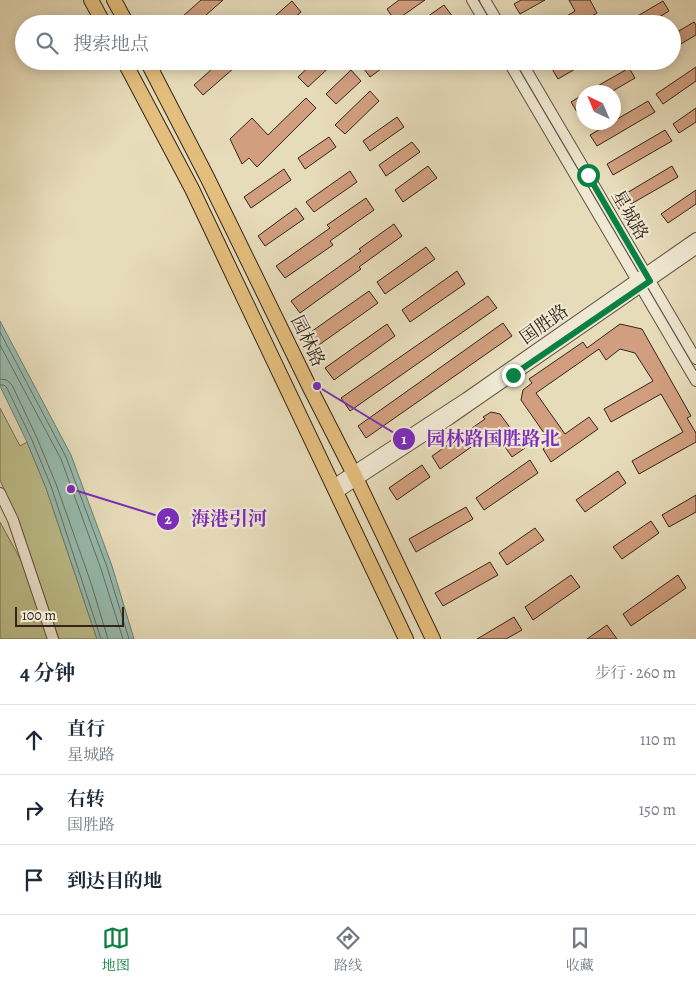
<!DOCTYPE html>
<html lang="zh">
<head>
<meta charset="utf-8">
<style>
	body { margin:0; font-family:Alegreya,"Noto Serif SC",serif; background:#f2f2f3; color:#1f2937 }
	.compass { position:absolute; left:576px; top:85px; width:45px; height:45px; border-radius:50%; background:#fff; box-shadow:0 2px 12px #0003; rotate:316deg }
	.scale { position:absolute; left:15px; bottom:12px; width:109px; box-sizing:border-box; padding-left:5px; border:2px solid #35241a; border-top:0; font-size:14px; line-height:18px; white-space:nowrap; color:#35241a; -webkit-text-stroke:4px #efe8d2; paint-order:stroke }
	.stop { position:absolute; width:15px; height:15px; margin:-11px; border:4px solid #0b8043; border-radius:50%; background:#fff }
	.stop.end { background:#0b8043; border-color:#fff; box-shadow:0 1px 5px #0008 }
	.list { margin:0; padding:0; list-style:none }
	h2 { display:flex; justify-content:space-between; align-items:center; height:65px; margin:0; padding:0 20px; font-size:21px }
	h2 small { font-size:16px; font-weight:400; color:#747a83 }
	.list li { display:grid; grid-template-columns:32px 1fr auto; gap:15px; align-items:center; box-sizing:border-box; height:70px; padding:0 20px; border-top:1px solid #e0e1e3 }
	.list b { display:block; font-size:19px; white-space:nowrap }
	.list p { margin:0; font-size:16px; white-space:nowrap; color:#747a83 }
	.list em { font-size:16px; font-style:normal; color:#747a83 }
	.icon { flex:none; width:28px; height:28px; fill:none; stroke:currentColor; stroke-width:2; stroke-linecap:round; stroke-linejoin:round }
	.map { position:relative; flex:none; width:696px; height:639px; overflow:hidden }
	.search { position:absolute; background:#fff; box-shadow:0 2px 12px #0003; left:15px; right:15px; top:15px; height:55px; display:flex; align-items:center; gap:12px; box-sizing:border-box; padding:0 18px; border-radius:28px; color:#747a83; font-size:19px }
	.sheet { height:275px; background:#fff }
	nav { display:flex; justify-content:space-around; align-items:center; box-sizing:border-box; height:70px; border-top:1px solid #e0e1e3; background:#fff; font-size:14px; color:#747a83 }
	nav a { display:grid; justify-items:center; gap:2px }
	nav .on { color:#0b8043 }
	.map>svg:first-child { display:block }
	.green { fill:#bdbe8b; stroke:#797152 }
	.water { fill:#97bcaf; stroke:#707f73 }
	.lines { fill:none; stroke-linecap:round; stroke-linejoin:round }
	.shore { stroke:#667064; stroke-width:1 }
	.building { fill:#d19f7f; stroke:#35241a }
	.tertiary-casing { stroke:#625242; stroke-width:12 }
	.primary-casing { stroke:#35241a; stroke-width:16 }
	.tertiary { stroke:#efe8d2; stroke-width:10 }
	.primary { stroke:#e4be7d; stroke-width:14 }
	.route { stroke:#0b8043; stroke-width:6 }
	.labels { text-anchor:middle; stroke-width:4.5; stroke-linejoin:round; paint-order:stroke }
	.street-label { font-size:18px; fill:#35241a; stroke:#efe8d2 }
	.leader { fill:none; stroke:#7b2cbf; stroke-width:2 }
	.callout-dot { fill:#7b2cbf; stroke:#efe8d2; stroke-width:2 }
	.mark-label { font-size:15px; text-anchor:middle; font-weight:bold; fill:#fff }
	.callout-label { font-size:19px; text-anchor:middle; font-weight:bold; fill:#7b2cbf; stroke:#efe8d2; stroke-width:4.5; stroke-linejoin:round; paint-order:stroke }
</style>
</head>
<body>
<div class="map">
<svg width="696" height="639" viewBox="0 0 696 639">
	<rect width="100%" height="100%" fill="#e7dcba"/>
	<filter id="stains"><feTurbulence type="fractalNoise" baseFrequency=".004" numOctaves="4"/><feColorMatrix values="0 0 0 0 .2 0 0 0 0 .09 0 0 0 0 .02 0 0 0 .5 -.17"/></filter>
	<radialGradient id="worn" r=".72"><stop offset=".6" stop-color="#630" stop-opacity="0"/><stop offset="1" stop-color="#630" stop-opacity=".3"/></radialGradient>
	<g class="green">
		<polygon points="0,408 20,446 27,442 46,488 97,639 59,639 19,523 0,480"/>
		<polygon points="0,522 23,564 48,639 0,639"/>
	</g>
	<polygon class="water" points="0,321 71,455 112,566 134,639 97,639 46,488 27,442 0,386"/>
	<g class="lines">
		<g class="shore">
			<polyline points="0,332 66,457 107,567 129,639"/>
			<polyline points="0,345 61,459 101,569 123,639"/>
			<polyline points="0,379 7,380 12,385 37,438 56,484 91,583 108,639"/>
			<polyline points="0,385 4,385 7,388 32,440 51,486 101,639"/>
		</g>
	</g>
	<g class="building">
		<polygon points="201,0 223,0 196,24 174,24"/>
		<polygon points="399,0 425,0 395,21 387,9"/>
		<polygon points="521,0 545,0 520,14 514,4"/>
		<polygon points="569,0 590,0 597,13 578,24 554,24 575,11"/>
		<polygon points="292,1 301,12 287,24 266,24"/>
		<polygon points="663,1 669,11 648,24 624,24"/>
		<polygon points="444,5 453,17 444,24 417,24"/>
		<polygon points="694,22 696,25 696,35 672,49 672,35"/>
		<polygon points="221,61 242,61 203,95 194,85"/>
		<polygon points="315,61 336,61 308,87 298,77"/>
		<polygon points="366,61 392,61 370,77 361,65"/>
		<polygon points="565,61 589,61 558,79 552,69"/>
		<polygon points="696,67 696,81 663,104 656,94"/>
		<polygon points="629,68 635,78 611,92 587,92"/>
		<polygon points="351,70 361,81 336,104 326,94"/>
		<polygon points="370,91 379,101 345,134 335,125"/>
		<polygon points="584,94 584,109 577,112 571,102"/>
		<polygon points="306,98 316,108 257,167 249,158 242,164 230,139 252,118 268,135"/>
		<polygon points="648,101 655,112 597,146 590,135"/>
		<polygon points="696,108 696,122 679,133 673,124"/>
		<polygon points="397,117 404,127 370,151 363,141"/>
		<polygon points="665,130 672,141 613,175 607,164"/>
		<polygon points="329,137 336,147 305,169 298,158"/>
		<polygon points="412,142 420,152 386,176 379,165"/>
		<polygon points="428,166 437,178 403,202 395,190"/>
		<polygon points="672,166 678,177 631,204 625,194"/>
		<polygon points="284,169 291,180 251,208 244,197"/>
		<polygon points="350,171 357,182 314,212 306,202"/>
		<polygon points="696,190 696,204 668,223 661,214"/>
		<polygon points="366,198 374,210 330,241 333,245 285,278 276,266 330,228 327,225"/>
		<polygon points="296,208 304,219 265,246 258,236"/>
		<polygon points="394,224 402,236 359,267 361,269 300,313 291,301 361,251 359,249"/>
		<polygon points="426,247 435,259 385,294 377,282"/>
		<polygon points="457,271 465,284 410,322 402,310"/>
		<polygon points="369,291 378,303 316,347 308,334"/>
		<polygon points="488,296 497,308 350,411 341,398"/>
		<polygon points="503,323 512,336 366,438 358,426"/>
		<polygon points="387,324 395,336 334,380 325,368"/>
		<polygon points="620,324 642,329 691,416 687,418 696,433 696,442 639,474 632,461 683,432 661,394 611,422 604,409 653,381 635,353 620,349 606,360 599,349 536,393 565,434 589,417 598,429 551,462 543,449 551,443 521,400 523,390 532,383 529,379 583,342 587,348"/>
		<polygon points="491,412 500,414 525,448 512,457 494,431 440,469 432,456 485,419 483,417"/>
		<polygon points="530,460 538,473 484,510 476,498"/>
		<polygon points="422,465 430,477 397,500 389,488"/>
		<polygon points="618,471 626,483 585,512 576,500"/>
		<polygon points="696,495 696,512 669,527 662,515"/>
		<polygon points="466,507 473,519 416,552 409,539"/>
		<polygon points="651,521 659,533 622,559 613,547"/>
		<polygon points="535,528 544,540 507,565 499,553"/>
		<polygon points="490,562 498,575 443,606 435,593"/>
		<polygon points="571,575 580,587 533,620 525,607"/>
		<polygon points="678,575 686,588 631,626 623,614"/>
		<polygon points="514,617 522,630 506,639 477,639"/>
		<polygon points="607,625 617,639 587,639"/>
	</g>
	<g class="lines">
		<defs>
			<g id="tertiary">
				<polyline points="472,0 486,24"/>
				<polyline points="485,0 499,24"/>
				<polyline points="508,61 696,381"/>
				<polyline points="521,61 696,359"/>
				<polyline points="333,485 466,398 696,238"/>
				<polyline points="0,493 13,520 53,639"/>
				<polyline points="337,493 450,419 696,249"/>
			</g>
			<g id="primary">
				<polyline points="91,0 104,24"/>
				<polyline points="114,0 127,24"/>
				<polyline points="124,61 192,189 406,639"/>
				<polyline points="147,61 207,177 310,388 357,480 433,639"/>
			</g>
		</defs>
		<use href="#tertiary" class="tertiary-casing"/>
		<use href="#primary" class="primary-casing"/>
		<use href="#tertiary" class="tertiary"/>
		<use href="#primary" class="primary"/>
	</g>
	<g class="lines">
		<polyline class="route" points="513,375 650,281 588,175"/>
	</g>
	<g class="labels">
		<g class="street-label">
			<text transform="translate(630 215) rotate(60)" y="6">星城路</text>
			<text transform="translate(544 324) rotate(-35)" y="6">国胜路</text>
			<text transform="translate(308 341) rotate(64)" y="6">园林路</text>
		</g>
	</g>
	<path class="leader" d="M317 386L404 439M71 489L168 519"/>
	<g class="callout-dot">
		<circle cx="317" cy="386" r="5"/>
		<circle cx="71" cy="489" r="5"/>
		<circle cx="404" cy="439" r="12"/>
		<circle cx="168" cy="519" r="12"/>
	</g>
	<g class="mark-label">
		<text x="404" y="444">1</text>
		<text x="168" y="524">2</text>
	</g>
	<g class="callout-label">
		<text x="493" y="445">园林路国胜路北</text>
		<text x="229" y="525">海港引河</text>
	</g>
	<rect width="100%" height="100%" filter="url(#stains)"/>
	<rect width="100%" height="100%" fill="url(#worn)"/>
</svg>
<svg class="compass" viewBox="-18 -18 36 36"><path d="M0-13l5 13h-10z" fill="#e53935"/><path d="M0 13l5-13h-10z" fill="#747a83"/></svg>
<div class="scale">100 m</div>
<div class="stop" style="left:588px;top:175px"></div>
<div class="stop end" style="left:513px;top:375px"></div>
<div class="search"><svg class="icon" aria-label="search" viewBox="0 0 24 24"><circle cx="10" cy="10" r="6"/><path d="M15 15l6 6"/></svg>搜索地点</div>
</div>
<section class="sheet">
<h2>4 分钟<small>步行 · 260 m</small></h2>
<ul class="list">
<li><svg class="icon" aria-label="ahead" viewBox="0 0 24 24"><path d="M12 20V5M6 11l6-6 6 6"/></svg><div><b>直行</b><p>星城路</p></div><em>110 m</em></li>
<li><svg class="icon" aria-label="right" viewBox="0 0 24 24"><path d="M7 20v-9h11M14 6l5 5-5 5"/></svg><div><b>右转</b><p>国胜路</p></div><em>150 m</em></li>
<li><svg class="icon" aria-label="arrive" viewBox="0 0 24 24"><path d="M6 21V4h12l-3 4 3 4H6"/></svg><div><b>到达目的地</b></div></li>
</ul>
</section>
<nav>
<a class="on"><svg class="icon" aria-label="map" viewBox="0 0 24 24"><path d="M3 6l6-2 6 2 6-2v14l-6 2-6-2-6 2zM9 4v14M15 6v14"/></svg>地图</a>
<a><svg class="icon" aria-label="directions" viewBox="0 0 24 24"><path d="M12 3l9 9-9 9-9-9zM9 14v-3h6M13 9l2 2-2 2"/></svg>路线</a>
<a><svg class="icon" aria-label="saved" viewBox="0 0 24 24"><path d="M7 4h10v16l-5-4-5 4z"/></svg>收藏</a>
</nav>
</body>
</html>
